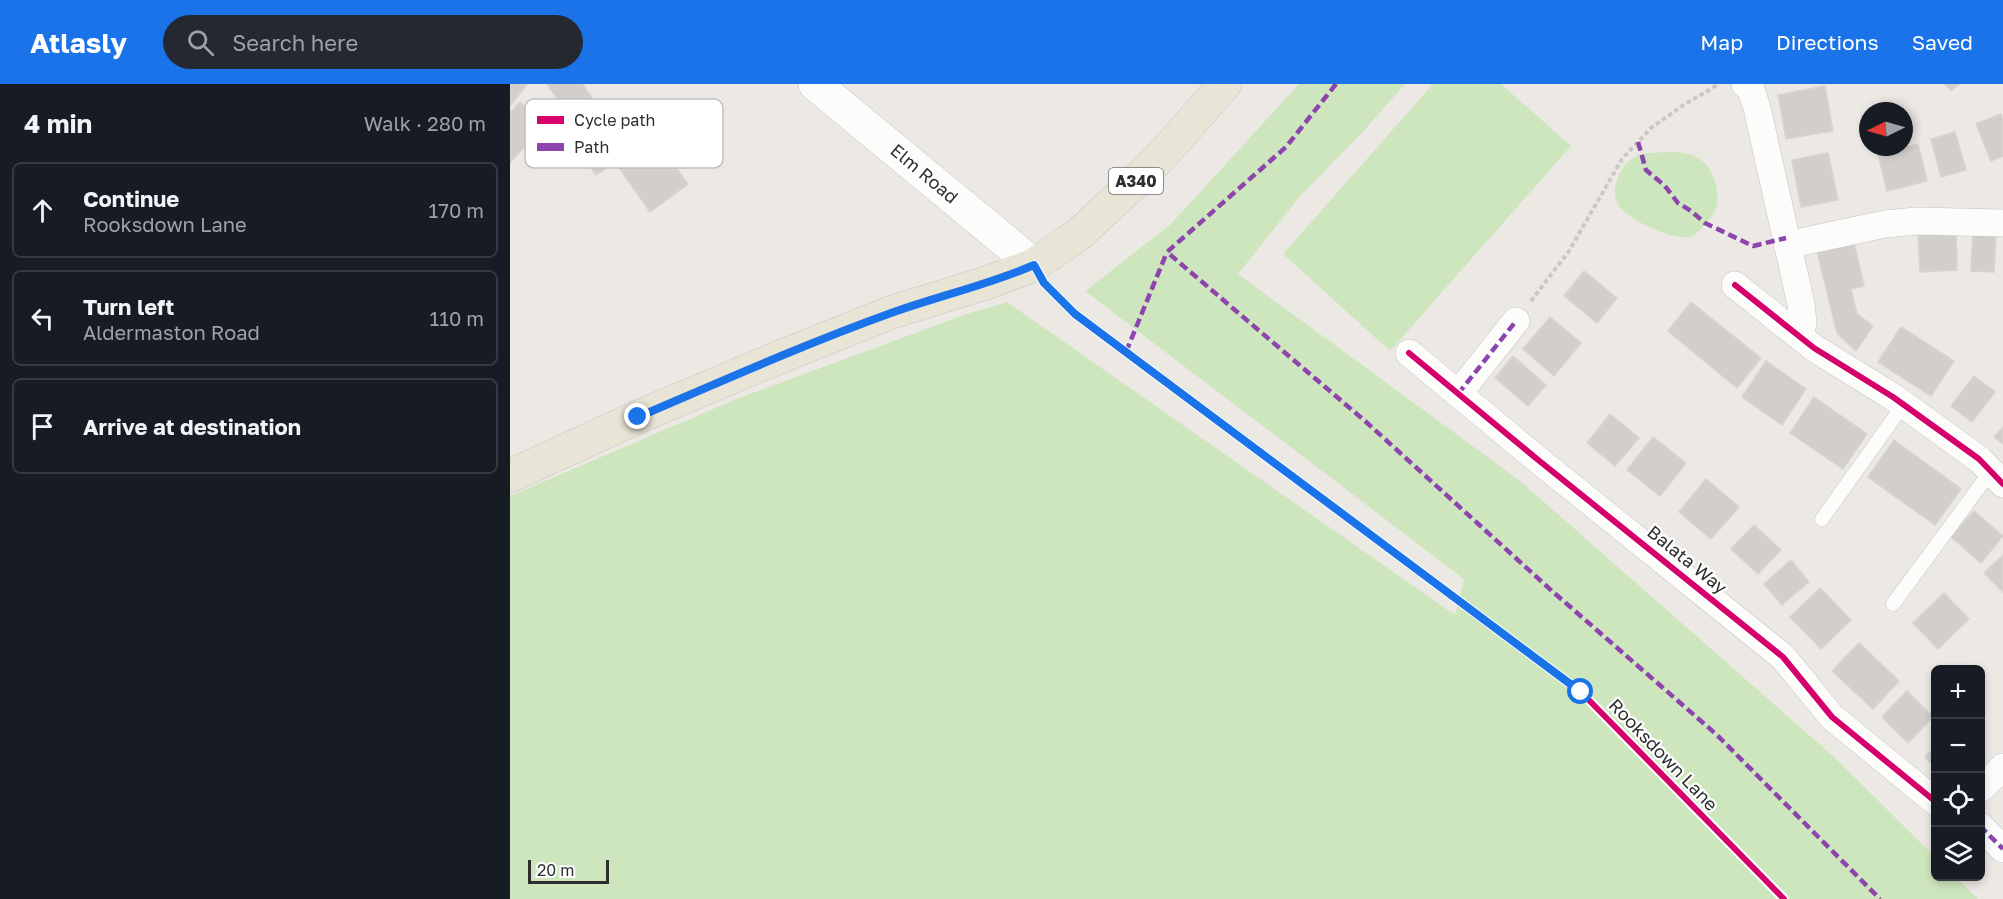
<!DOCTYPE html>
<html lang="en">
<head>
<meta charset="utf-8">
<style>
	body { margin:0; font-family:"Golos Text",sans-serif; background:#242831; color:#f1f3f6 }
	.controls { position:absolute; right:18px; bottom:18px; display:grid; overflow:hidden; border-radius:9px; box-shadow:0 3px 9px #0003 }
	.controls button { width:54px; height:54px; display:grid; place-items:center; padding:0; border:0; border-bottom:2px solid #363941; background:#171b24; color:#f1f3f6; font:30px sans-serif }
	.compass { position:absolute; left:1349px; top:18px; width:54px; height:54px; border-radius:50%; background:#171b24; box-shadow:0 3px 9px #0003; rotate:265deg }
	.scale { position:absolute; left:18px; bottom:15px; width:81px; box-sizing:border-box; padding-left:6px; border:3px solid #2e2e2e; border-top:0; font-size:16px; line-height:21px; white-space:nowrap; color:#2e2e2e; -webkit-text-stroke:4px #fff; paint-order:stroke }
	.stop { position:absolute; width:18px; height:18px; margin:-14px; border:4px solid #1a73e8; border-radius:50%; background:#fff }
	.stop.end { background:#1a73e8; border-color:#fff; box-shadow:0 2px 6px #0008 }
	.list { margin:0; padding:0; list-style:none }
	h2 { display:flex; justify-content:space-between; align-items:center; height:78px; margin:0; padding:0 24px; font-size:26px }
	h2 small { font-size:20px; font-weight:400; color:#9ea1a6 }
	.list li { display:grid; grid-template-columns:39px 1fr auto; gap:18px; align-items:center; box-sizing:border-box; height:96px; margin:0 12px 12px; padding:0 12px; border:2px solid #363941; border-radius:9px }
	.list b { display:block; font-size:22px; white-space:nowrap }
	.list p { margin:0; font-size:20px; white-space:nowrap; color:#9ea1a6 }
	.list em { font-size:20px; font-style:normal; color:#9ea1a6 }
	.icon { flex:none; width:33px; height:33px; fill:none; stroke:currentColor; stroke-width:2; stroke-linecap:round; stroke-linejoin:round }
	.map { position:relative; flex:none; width:1493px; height:815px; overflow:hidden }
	header { display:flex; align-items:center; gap:36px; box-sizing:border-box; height:84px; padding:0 30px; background:#1a73e8; color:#fff }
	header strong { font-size:28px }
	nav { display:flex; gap:33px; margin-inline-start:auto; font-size:21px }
	.search { width:420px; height:54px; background:#242831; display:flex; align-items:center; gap:15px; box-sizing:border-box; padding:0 21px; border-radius:33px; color:#9ea1a6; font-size:22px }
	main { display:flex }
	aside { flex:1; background:#171b24 }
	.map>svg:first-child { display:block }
	.green { fill:#cee6be }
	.building { fill:#d1cecb; stroke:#d7d4d0; stroke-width:1.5 }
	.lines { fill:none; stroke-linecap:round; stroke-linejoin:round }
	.lane-casing { stroke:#c5c4c5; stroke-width:15 }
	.street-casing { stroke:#c5c4c5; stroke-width:28 }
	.secondary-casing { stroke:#c5c4c5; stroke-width:34 }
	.primary-casing { stroke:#c6c5c4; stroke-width:34 }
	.path { stroke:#c9c9c8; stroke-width:4; stroke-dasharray:4.5 3; stroke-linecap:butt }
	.lane { stroke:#fcfcfb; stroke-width:14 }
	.street { stroke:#fcfcfb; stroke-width:27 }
	.secondary { stroke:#fcfcfb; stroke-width:33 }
	.primary { stroke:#e8e4d6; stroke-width:33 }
	.quiet { stroke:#8e44ad; stroke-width:4.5; stroke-dasharray:9 4.5; stroke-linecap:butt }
	.cycleway-casing { stroke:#fff; stroke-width:10 }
	.cycleway { stroke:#d6006c; stroke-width:6 }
	.route { stroke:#1a73e8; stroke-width:8 }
	.labels { text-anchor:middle; stroke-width:4.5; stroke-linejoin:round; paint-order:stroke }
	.shield { fill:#fff; stroke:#6d6d6d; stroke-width:1.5 }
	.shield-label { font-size:16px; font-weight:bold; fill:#2e2e2e }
	.street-label { font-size:18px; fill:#2e2e2e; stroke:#fff }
	.key { fill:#fff; stroke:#c0c0c0; stroke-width:1.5 }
	.key-label { font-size:16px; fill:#2e2e2e }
</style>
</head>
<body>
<header>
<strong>Atlasly</strong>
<div class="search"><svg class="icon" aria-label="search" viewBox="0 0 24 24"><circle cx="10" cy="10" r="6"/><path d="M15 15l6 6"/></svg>Search here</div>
<nav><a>Map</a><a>Directions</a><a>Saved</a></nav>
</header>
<main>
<aside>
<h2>4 min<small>Walk · 280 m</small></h2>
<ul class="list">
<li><svg class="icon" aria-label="ahead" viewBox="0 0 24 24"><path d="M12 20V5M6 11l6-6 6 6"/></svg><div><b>Continue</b><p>Rooksdown Lane</p></div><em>170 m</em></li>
<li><svg class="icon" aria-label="left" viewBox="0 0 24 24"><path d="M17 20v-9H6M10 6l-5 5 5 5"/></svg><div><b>Turn left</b><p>Aldermaston Road</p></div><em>110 m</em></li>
<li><svg class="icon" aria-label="arrive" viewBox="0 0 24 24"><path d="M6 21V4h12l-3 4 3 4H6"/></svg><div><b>Arrive at destination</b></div></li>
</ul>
</aside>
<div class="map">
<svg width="1493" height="815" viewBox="0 0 1493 815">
	<rect width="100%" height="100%" fill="#ece8e4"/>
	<g class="green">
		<polygon points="789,0 895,0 849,52 790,112 728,190 1009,396 1323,672 1425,773 1426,792 1446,793 1468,815 0,815 0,412 229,314 457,230 497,218 945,531 954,495 575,207 660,141"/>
		<polygon points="923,0 991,0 1061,62 880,267 773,170"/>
		<path d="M1137 69C1150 69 1166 67 1178 70 1200 74 1210 100 1207 121 1205 131 1193 144 1185 150 1171 162 1122 137 1111 125 1099 110 1107 87 1120 76 1125 72 1131 71 1137 69Z"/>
	</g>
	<g class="building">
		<polygon points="0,0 17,0 0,22"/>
		<polygon points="37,0 72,0 118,64 150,41 163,60 154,67 178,100 140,128 105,78 86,91 68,66 78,58"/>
		<polygon points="1435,0 1449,0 1441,7"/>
		<polygon points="1315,2 1323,47 1276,55 1268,11"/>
		<polygon points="10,18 45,49 29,67 19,58 0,79 0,29"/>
		<polygon points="1491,30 1493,36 1493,72 1481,77 1466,40"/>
		<polygon points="1445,48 1456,86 1431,93 1421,55"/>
		<polygon points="1408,60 1417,97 1377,107 1368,70"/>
		<polygon points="1318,69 1328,116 1291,123 1282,76"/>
		<polygon points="1446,145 1447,186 1410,188 1408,147"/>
		<polygon points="1463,146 1486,147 1484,188 1461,187"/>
		<polygon points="1344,159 1354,202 1341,205 1347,230 1363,242 1346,267 1327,249 1307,167"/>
		<polygon points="1074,187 1107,214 1087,239 1054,212"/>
		<polygon points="1181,218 1251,274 1227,304 1158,247"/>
		<polygon points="1040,233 1071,259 1044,292 1013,265"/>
		<polygon points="1391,243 1444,277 1421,312 1368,278"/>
		<polygon points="1003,272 1036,301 1018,322 985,294"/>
		<polygon points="1256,277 1296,305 1272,341 1232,313"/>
		<polygon points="1464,292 1485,308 1462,338 1441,322"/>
		<polygon points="1304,313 1357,350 1333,385 1280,349"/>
		<polygon points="1100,330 1129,354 1105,382 1077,359"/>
		<polygon points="1493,343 1493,360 1484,353"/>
		<polygon points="1143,353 1176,379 1150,412 1117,386"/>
		<polygon points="1384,356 1451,405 1425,441 1358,393"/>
		<polygon points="1196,395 1229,423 1201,455 1169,428"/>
		<polygon points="1464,427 1493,452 1471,479 1441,453"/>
		<polygon points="1244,441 1271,466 1248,490 1221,465"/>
		<polygon points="1493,471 1493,508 1474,489"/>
		<polygon points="1281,476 1299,498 1272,521 1254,500"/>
		<polygon points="1310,504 1341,536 1311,565 1280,533"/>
		<polygon points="1434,509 1459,535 1428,565 1403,539"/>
		<polygon points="1349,559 1389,597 1363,625 1322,587"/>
		<polygon points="1397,607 1423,633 1398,659 1372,633"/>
		<polygon points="1426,662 1426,684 1415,673"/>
	</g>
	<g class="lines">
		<defs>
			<g id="lane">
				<polyline points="1312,435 1394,320"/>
				<polyline points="1383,520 1481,387"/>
			</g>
			<g id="street">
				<polyline points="1235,0 1241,6 1247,24 1291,220 1293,239 1290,252"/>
				<polyline points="1277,161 1375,140 1407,137 1493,139"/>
				<polyline points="1225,201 1304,264 1383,313 1469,375 1493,400"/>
				<polyline points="899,269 1027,375 1273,573 1322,633 1426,718"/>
				<polyline points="948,310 1006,237"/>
				<polyline points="1470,705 1493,683"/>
				<polyline points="1470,742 1493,765"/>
			</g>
			<polyline id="secondary" points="305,0 524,181"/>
			<polyline id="primary" points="0,392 128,333 265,275 382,228 476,199 524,181 568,151 622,101 655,68 715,0"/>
		</defs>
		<use href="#lane" class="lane-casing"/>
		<use href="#street" class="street-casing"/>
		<use href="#secondary" class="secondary-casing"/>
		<use href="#primary" class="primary-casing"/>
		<polyline class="path" points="1021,217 1059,167 1112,75 1141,44 1172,22 1209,0"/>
		<use href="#lane" class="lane"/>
		<use href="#street" class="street"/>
		<use href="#secondary" class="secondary"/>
		<use href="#primary" class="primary"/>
		<g class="quiet">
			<polyline points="826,0 776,63 657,168 855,337 1042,507 1207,651 1370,815"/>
			<polyline points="1128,58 1136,86 1155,102 1168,119 1181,127 1195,139 1243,162 1276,154"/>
			<polyline points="616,268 657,168"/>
			<polyline points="948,310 1006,237"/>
			<polyline points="1470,742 1493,765"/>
		</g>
		<defs>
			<g id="cycleway">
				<polyline points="524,181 534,199 565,230 1071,608 1274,815"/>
				<polyline points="1225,201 1304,264 1383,313 1469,375 1493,400"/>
				<polyline points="899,269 1027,375 1273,573 1322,633 1426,718"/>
			</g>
		</defs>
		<use href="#cycleway" class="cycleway-casing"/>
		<use href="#cycleway" class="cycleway"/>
	</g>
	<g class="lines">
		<path class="route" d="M128 333C212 297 295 260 381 229 428 212 478 201 524 181L534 199 565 230 1071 608"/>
	</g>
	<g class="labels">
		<rect class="shield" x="599" y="84" width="54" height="26" rx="4.5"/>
		<g class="shield-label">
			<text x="626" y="103">A340</text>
		</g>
		<g class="street-label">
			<text transform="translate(414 90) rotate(40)" y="6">Elm Road</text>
			<text transform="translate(1177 476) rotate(39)" y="6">Balata Way</text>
			<text transform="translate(1153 671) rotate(46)" y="6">Rooksdown Lane</text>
		</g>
	</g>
	<rect x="15" y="15" width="198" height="69" rx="9" class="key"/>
	<rect x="27" y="32" width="27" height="8" fill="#d6006c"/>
	<rect x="27" y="59" width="27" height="8" fill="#8e44ad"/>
	<g class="key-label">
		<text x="64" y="42">Cycle path</text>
		<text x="64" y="69">Path</text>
	</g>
</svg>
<div class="controls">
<button>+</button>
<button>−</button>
<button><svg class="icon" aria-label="locate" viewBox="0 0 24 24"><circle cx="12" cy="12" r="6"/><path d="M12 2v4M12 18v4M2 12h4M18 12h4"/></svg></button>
<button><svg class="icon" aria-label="layers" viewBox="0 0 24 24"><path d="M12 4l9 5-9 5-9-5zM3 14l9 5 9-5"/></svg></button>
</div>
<svg class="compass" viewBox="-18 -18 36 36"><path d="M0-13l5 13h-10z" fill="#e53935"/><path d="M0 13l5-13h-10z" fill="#9ea1a6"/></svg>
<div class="scale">20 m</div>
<div class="stop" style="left:1071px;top:608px"></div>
<div class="stop end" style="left:128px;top:333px"></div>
</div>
</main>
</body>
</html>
